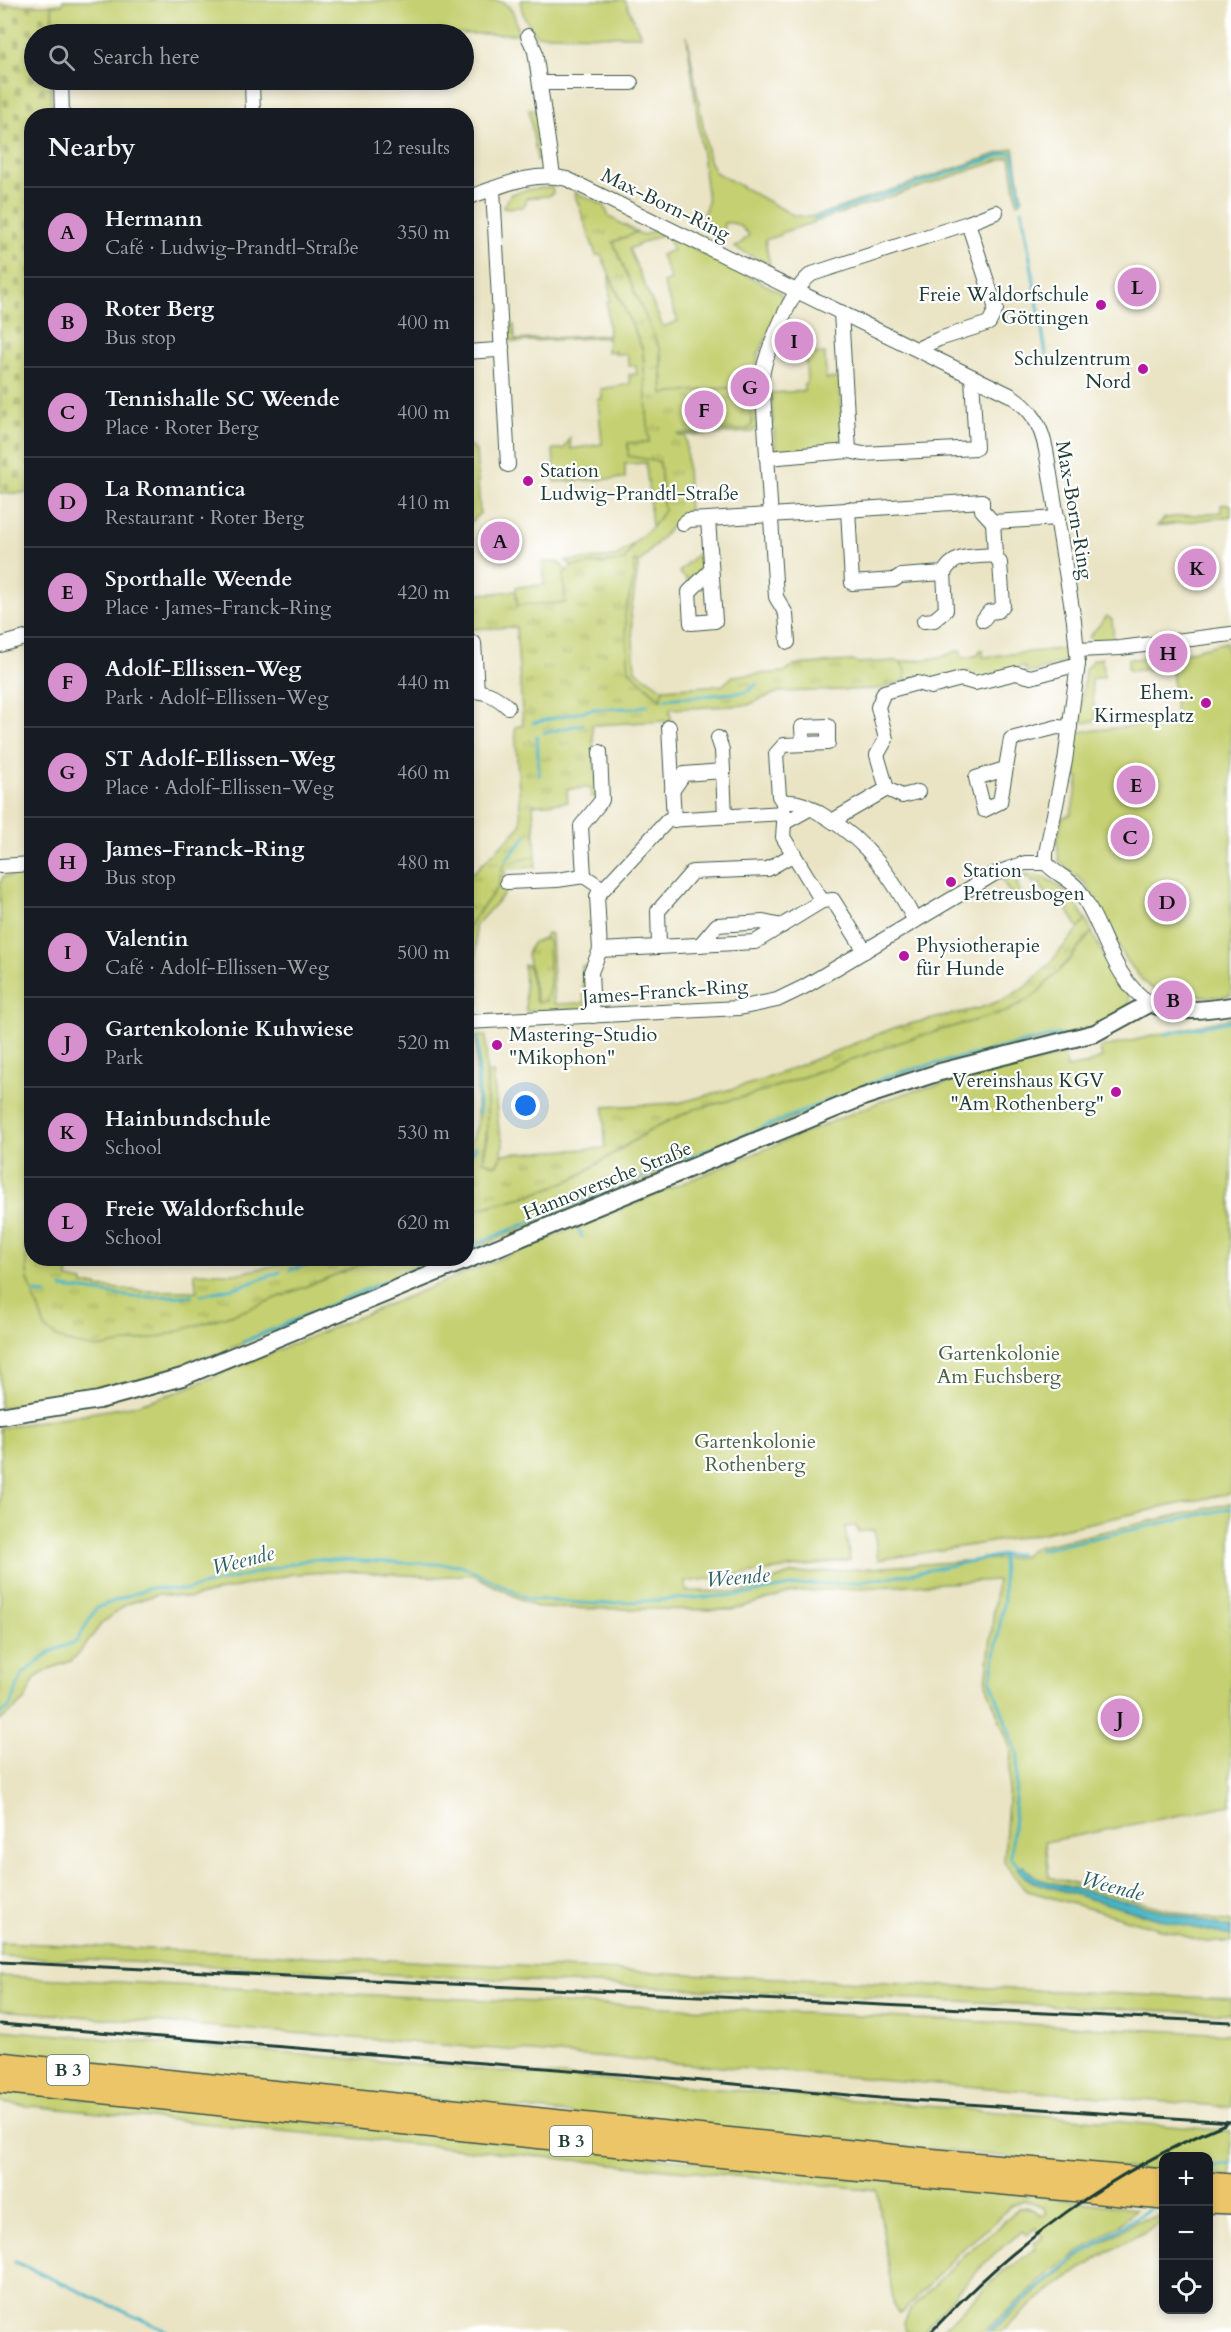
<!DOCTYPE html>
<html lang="en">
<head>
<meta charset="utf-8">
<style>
	body { margin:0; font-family:Cardo,serif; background:#242831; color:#f1f3f6 }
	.controls { position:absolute; right:18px; bottom:18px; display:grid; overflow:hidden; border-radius:12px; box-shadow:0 3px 9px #0003 }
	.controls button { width:54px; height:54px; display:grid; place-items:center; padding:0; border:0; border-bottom:2px solid #363941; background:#171b24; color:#f1f3f6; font:30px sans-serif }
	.you { position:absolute; left:526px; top:1106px; width:21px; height:21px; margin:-15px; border:4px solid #fff; border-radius:50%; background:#1a73e8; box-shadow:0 0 0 9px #1a73e833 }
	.badge { display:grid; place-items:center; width:39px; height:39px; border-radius:50%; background:#d690ce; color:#111; font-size:20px; font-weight:700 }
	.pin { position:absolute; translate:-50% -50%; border:3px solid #fff; box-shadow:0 2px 6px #0006 }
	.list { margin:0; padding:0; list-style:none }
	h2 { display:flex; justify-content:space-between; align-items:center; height:78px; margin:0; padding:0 24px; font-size:26px }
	h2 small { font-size:20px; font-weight:400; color:#9ea1a6 }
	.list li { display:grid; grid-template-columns:39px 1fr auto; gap:18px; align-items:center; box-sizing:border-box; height:90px; padding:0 24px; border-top:2px solid #363941 }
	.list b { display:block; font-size:22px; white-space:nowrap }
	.list p { margin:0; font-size:20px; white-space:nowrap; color:#9ea1a6 }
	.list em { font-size:20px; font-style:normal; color:#9ea1a6 }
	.icon { flex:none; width:33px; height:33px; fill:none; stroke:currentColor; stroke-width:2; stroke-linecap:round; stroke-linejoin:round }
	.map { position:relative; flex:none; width:1231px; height:2332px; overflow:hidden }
	.search { position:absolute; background:#171b24; box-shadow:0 3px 9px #0003; left:24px; top:24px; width:450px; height:66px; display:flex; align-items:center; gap:15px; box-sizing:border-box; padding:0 21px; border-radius:33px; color:#9ea1a6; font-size:22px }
	.panel { position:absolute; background:#171b24; box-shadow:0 3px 9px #0003; left:24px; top:108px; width:450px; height:1158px; border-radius:24px }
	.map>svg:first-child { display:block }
	.green { fill:#c4d071; stroke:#728652; stroke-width:1.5 }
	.cemetery { fill:url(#cemetery-stones); stroke:#728652; stroke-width:1.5 }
	.park { fill:url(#park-tufts); stroke:#728652; stroke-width:1.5 }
	.water { fill:#47b4c4; stroke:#33787c; stroke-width:1.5 }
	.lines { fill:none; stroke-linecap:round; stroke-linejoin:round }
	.stream { stroke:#47b4c4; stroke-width:3 }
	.minor-casing { stroke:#3d564a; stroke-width:16 }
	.tertiary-casing { stroke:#3d564a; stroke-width:20 }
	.trunk-casing { stroke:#3d564a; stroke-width:24 }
	.minor { stroke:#fff; stroke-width:14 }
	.tertiary { stroke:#fff; stroke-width:16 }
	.trunk { stroke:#edc569; stroke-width:21 }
	.rail { stroke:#1f3d34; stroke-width:3 }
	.poi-dot { fill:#b5179e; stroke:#fff; stroke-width:2 }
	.labels { text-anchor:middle; stroke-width:4.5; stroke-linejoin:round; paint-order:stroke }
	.shield { fill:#fff; stroke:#627771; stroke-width:1.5 }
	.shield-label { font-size:18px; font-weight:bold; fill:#1f3d34 }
	.street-label { font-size:20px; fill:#1f3d34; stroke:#fff }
	.poi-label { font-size:20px; fill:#1f3d34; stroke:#fff; text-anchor:end }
	.park-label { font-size:20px; fill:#486243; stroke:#fff }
	.water-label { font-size:21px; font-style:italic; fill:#2b615f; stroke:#fff }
</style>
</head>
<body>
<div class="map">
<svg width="1231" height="2332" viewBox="0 0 1231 2332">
	<defs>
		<pattern id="cemetery-stones" width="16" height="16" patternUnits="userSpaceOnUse" patternTransform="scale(1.5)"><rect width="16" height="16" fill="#c4d071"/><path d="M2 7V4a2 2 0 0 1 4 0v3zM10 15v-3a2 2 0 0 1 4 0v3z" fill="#9faa5e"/></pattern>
		<pattern id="park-tufts" width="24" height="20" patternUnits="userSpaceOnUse" patternTransform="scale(1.5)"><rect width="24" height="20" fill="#c4d071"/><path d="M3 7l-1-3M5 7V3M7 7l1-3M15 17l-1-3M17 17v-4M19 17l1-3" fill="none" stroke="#9faa5e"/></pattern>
	</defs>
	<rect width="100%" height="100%" fill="#fff"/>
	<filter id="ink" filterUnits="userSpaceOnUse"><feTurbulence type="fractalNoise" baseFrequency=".0167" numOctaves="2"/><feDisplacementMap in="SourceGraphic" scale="12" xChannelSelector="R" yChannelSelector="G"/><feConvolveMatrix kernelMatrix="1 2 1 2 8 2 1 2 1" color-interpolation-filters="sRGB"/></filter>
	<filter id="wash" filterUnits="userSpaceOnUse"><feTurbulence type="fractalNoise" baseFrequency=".008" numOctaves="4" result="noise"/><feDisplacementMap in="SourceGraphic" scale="24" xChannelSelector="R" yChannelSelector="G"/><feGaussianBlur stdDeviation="1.35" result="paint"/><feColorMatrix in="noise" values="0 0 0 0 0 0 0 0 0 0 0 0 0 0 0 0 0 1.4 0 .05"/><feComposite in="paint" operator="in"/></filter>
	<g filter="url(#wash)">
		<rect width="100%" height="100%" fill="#eae4c5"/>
		<g class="green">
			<path d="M63 0 498 1C514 5 516 19 518 34L63 32 52 34V5L63 4Z"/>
			<path d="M521 0H625L641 36 536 35C528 26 520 11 521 0Z"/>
			<path d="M687 36 709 160 715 172 793 215 809 217 821 214 1014 148 1022 199 1017 203 1010 157 781 233V235L765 240 770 266 734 247 739 245 749 235C742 226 736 222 724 223L723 231H720L700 222 708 202Z"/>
			<polygon points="529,109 540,112 546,156 543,162 537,160"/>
			<polygon points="552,187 553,193 548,196 526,198 526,204 523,207 503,208 511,194 531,189"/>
			<polygon points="656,230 663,234 629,249 663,327 678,321 663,283 671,280 661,255 673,250 669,240 671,237 780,292 783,302 758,355 754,384 746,385 746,389 738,387 663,394 662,357 613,242 637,232 643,235"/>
			<polygon points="609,275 643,350 649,442 628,443 629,456 660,462 664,511 652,527 646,463 625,464 625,478 555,482 553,449 564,449 570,438 571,449 602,444 598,399 602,399 601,389 630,384 629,375 637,374 636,366 629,366 627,354 615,354 615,351 607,352 608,337 513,342 510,339 509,325 514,325 515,340 609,335 607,302 610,301"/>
			<polygon points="825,353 826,379 840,378 843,441 839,447 779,451 775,446 771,393 804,391 804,384 807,384 806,361 802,361 802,354"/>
			<polygon points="750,392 754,392 757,427 752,432 678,436 678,433 748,429 752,425"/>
			<polygon points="471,446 476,451 480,514 468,524 472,594 467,595 466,447"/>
			<polygon points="1227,504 1231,505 1231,516 1157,526 1165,518 1221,512 1221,505"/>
			<polygon points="635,542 624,561 572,566 566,561 616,557"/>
			<polygon points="634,560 639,563 631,613 635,670 663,689 662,700 628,670 625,614 634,577"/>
			<polygon points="543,562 558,562 567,571 564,574 565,603 516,606 516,587 544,585"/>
			<path d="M1107 616 1112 620 1114 640C1106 641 1096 644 1089 637Z"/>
			<polygon points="1226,642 1227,654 1231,654 1231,995 1220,997 1168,995 1150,987 1143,981 1124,957 1086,884 1059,861 1057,841 1062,818 1071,814 1079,778 1071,772 1078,732 1161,723 1161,720 1176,719 1172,668 1130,671 1128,669 1128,659 1149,658 1149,661 1158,660 1158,657 1163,656 1164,659 1170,658 1172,662 1176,660 1176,655"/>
			<polygon points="1068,648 1067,658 1063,663 1030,673 1026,671 1024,666 975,679 970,676 969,672 931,683 927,681 925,676 905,681 900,662 939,658 960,650 963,658 978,655 980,650 983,650 983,657"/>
			<polygon points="1102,658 1104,677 1091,679 1096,721 1080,723 1085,670 1093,660"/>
			<polygon points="536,856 535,867 505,869 506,892 475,926 479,1004 476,1004 476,1014 472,1014 469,925 498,887 503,864"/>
			<polygon points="31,872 32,1085 22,1212 28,1279 159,1337 246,1310 375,1259 450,1259 180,1369 102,1392 0,1408 0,884 3,877"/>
			<path d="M1028 874C1058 878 1072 896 1086 920L1079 929 1058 894 1049 899 1038 881 1033 883 1028 876 1016 883 1020 891 1014 895 1009 892 1002 880Z"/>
			<polygon points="1092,932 1107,962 1127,992 1129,1001 1126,1011 1094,1028 911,1071 467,1252 467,1212 534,1194 575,1178 657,1126 695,1109 755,1094 909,1039 1008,1011 1034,996 1068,961"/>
			<polygon points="548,933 551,934 554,1004 584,1003 582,966 587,966 589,1004 585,1008 526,1011 524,965 528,965 536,1002 548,941 543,939"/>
			<polygon points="1231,1018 1231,1493 1029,1536 878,1560 874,1530 858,1532 856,1526 845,1527 850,1560 685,1582 686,1591 741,1592 790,1574 1020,1557 1036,1547 1231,1503 1231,1805 1045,1842 1049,1877 1193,1916 1231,1922 1231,1942 1205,1942 1025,1890 1004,1862 1011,1750 986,1684 997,1580 792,1592 732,1610 538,1608 471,1574 437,1577 344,1571 293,1574 190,1598 159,1594 127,1604 101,1624 85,1646 71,1661 49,1669 35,1678 25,1700 0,1721 0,1428 132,1406 174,1393 882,1101 913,1091 1065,1055 1067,1068 1089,1064 1090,1062 1102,1058 1100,1048"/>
			<path d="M487 1073H493L499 1131C506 1143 503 1154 496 1165L483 1161 487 1141Z"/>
			<polygon points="0,1942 1231,1999 1231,2014 0,1956"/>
			<polygon points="0,1976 411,1997 739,2010 1231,2034 1231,2107 0,2010"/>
			<polygon points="0,2030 1231,2131 1231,2177 1209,2175 1208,2156 1164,2156 1163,2171 1122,2168 0,2057"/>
			<polygon points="0,2090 1054,2198 1135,2209 1121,2224 1053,2270 984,2332 940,2332 1001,2273 1036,2248 1033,2244 1043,2237 1035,2228 1027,2235 1023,2231 994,2254 959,2290 925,2330 926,2332 906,2332 904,2322 910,2310 965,2254 995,2231 1018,2208 1026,2207 1034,2210 1041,2216 1046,2214 1044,2208 1024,2200 1010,2206 991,2226 961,2250 903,2312 898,2313 894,2307 877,2190 0,2103"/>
			<path d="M1163 2215V2222C1105 2252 1049 2285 1002 2332H991L1039 2289 1083 2254 1137 2221Z"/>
		</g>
		<polygon class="cemetery" points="0,5 52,5 52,34 34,34 34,80 51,80 51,115 32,116 31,493 0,493"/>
		<g class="park">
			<polygon points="574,192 604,205 609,217 637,232 613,242 660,350 663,394 739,387 748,389 750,392 752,425 748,429 678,434 679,436 685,436 686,440 689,515 682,515 639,563 634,561 634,577 625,614 629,670 661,700 663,689 723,685 733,676 785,672 794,665 852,661 859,663 896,661 900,662 906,671 905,681 879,689 778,692 748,705 670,709 671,727 666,721 592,725 597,797 592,797 591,788 567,789 568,802 533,805 536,856 503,865 498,887 469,925 472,1014 467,1014 467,876 476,870 519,828 521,822 515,727 523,725 516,627 467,629 467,595 516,591 517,605 565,603 564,574 572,566 624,561 635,542 652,527 664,511 660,462 628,456 628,443 649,442 643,350 601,255 596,255"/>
			<polygon points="702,549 705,552 706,565 689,582 679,572"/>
			<polygon points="1086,920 1092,932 1068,961 1034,996 1008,1011 909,1039 755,1094 695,1109 657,1126 575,1178 534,1194 467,1212 467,1155 477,1125 476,1036 486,1036 487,1127 483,1161 496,1165 503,1154 605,1148 604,1107 678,1103 728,1090 760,1081 896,1027 980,1008 1005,999 1027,986 1049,964"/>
			<polygon points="543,939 548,940 550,984 546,1001 537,1002 527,954 532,943"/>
			<polygon points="31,1085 32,1258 68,1259 68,1279 83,1282 83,1285 97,1285 97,1287 140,1291 197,1291 194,1273 240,1273 304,1259 375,1259 246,1310 159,1337 97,1348 66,1342 46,1330 28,1279 22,1213"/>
		</g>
		<polygon class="water" points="1023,1866 1038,1879 1231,1928 1231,1936 1172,1923 1033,1882 1025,1877 1017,1868"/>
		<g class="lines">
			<g class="stream">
				<polyline points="1022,210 1047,360"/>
				<polyline points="814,219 1007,153 1013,153 1020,201"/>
				<polyline points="665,699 746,692 757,684"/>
				<polyline points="533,723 594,709 636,708 648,705"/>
				<polyline points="544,733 583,724"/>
				<polyline points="537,736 539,776"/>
				<polyline points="506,860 526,836"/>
				<polyline points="1165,1034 1231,1021"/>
				<polyline points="478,1038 479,1114"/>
				<polyline points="468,1161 476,1146"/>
				<polyline points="564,1195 569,1207"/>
				<polyline points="578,1228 582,1237"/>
				<polyline points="466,1248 897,1073 1059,1034"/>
				<polyline points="290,1270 329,1258"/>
				<polyline points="62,1288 82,1290"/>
				<polyline points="84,1290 133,1297 192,1296"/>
				<polyline points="34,1293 46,1294"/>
				<polyline points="201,1295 242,1286 280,1272"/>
				<polyline points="243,1342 440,1258"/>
				<polyline points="1039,1550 1231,1508"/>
				<polyline points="1002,1555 1019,1554"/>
				<polyline points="0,1715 10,1706 22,1675 50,1652 77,1641 96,1608 149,1588 185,1590 311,1559 461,1565 529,1599 595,1604 740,1595 796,1585 847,1583 904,1575 1002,1555 1004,1599 991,1681 1018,1755 1011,1858 1021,1869"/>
				<polyline points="1208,2169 1231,2163"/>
				<polyline points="15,2262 169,2332"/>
				<polyline points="988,2332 1025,2298 1074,2259 1152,2207"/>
			</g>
		</g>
	</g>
	<g filter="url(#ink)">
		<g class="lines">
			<defs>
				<g id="minor">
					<polyline points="528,36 535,51 553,176"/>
					<polyline points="61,80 62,116"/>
					<polyline points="252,80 253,116"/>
					<polyline points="540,83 631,83"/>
					<polyline points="493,189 508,465"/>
					<path d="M466 198C500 187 532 170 567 179L1010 395C1032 409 1041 425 1046 450L1074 621 1078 664 1065 761 1046 853V863"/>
					<polyline points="968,223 996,212"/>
					<polyline points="841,312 849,451"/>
					<polyline points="466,352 497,350 502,347"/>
					<polyline points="767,458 849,451 863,454 976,448 972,377"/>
					<path d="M848 509 852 583 894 580 900 576 944 573C953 553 976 557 995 555L993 522"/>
					<polyline points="683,524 688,520 708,519"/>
					<polyline points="711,570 689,592 691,623 715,621 708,519 982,501 982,510 993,522 1058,518"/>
					<polyline points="983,620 989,612 998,611 1003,605 1000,563 995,555"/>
					<polyline points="924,621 934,620 946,610 944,573"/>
					<path d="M788 642 786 614 776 597 762 377C765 353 793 286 812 274L968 223 996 309 989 323 939 339 917 349"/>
					<polyline points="474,643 477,691"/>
					<polyline points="0,645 32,636"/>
					<polyline points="1078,650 1120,648 1231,634"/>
					<path d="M466 691C484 690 495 695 508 707"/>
					<polyline points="669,727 674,820"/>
					<polyline points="718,738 722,750 723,771"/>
					<polyline points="803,744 802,727 828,726 828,743 784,745 776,754 779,796 783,802 784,823 811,808"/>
					<polyline points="1005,769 976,778 984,810 1000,802 1011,739 1057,727 1070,728"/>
					<polyline points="887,789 902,796 918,792"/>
					<polyline points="672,791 684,774 723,771 725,817"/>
					<path d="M783 802C800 800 811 808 826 817 868 842 893 878 915 921"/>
					<polyline points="832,821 887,789 877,755 886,739 878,707 884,692 917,683 931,687 961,679 975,683 1016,673 1031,677 1078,664"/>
					<polyline points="784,823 783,837 822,901 833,900 865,951"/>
					<path d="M1046 863C1055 874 1069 878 1078 889 1104 924 1111 979 1150 1003"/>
					<polyline points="0,866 32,864"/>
					<polyline points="584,876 581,826 602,800 600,752"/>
					<polyline points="507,882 557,880 584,876 603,889"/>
					<polyline points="700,945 717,925 763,922 782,926"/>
					<polyline points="659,946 658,911 692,872 768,869 794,854"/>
					<polyline points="600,950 755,942 822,901"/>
					<polyline points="593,1016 591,972 600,950 597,896 668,820 784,813"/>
					<polyline points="466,1022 739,1008 777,1000 804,987 994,874 1025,863 1046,863"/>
				</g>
				<path id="tertiary" d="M0 1416 99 1400 182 1377 863 1097 940 1072 1095 1033 1150 1003C1173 1014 1206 1010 1231 1006"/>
				<g id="trunk">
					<polyline points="0,2063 937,2160 1164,2180"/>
					<polyline points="0,2082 822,2167 1164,2199"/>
					<polyline points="1208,2183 1231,2185"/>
					<polyline points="1208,2202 1231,2203"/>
				</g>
			</defs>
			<use href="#minor" class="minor-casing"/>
			<use href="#tertiary" class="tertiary-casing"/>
			<use href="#trunk" class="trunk-casing"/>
			<use href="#minor" class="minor"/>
			<use href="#tertiary" class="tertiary"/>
			<use href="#trunk" class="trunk"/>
			<g class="rail">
				<polyline points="0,1962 1231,2022"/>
				<polyline points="0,2024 681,2079 880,2098 1231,2122"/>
				<path d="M931 2332C1013 2243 1113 2170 1225 2124"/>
			</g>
		</g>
	</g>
	<g class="poi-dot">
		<circle cx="1101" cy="305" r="6"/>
		<circle cx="1143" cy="369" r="6"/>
		<circle cx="528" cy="481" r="6"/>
		<circle cx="1206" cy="703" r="6"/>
		<circle cx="951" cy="882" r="6"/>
		<circle cx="904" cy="956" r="6"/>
		<circle cx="497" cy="1045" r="6"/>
		<circle cx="1116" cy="1092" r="6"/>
	</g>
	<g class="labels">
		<g class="shield">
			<rect x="47" y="2055" width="42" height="30" rx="4.5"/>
			<rect x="550" y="2126" width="42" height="30" rx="4.5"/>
		</g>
		<g class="shield-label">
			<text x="68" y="2076">B 3</text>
			<text x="571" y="2147">B 3</text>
		</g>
		<g class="street-label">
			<text transform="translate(666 204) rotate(26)" y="7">Max-Born-Ring</text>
			<text transform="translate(1075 510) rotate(80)" y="7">Max-Born-Ring</text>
			<text transform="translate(665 991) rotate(-4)" y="7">James-Franck-Ring</text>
			<text transform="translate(607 1180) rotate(-22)" y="7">Hannoversche Straße</text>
		</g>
		<g class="poi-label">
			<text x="1089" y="301">Freie Waldorfschule<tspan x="1089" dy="23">Göttingen</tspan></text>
			<text x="1131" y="365">Schulzentrum<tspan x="1131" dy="23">Nord</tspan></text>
			<text x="540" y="477" text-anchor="start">Station<tspan x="540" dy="23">Ludwig-Prandtl-Straße</tspan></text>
			<text x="1194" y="699">Ehem.<tspan x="1194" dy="23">Kirmesplatz</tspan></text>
			<text x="963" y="877" text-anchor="start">Station<tspan x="963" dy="23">Pretreusbogen</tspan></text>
			<text x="916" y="952" text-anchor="start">Physiotherapie<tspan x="916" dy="23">für Hunde</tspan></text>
			<text x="509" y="1041" text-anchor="start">Mastering-Studio<tspan x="509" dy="23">"Mikophon"</tspan></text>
			<text x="1104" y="1087">Vereinshaus KGV<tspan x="1104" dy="23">"Am Rothenberg"</tspan></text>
		</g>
		<g class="park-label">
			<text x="999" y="1360">Gartenkolonie<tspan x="999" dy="23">Am Fuchsberg</tspan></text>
			<text x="755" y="1448">Gartenkolonie<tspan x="755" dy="23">Rothenberg</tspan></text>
		</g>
		<g class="water-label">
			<text transform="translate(243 1560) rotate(-14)" y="7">Weende</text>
			<text transform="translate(738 1577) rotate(-5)" y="7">Weende</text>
			<text transform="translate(1113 1886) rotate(15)" y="7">Weende</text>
		</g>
	</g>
</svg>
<div class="controls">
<button>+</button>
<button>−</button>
<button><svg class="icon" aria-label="locate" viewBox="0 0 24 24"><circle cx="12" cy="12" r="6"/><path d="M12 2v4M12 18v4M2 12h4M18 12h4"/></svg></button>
</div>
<div class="you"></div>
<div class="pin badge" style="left:500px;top:541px">A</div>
<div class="pin badge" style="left:1173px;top:1000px">B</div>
<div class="pin badge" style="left:1130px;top:837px">C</div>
<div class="pin badge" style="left:1167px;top:902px">D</div>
<div class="pin badge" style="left:1136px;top:785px">E</div>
<div class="pin badge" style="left:704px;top:410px">F</div>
<div class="pin badge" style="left:750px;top:387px">G</div>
<div class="pin badge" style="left:1168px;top:653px">H</div>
<div class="pin badge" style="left:794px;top:341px">I</div>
<div class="pin badge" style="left:1120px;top:1718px">J</div>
<div class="pin badge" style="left:1197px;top:568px">K</div>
<div class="pin badge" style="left:1137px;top:287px">L</div>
<div class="search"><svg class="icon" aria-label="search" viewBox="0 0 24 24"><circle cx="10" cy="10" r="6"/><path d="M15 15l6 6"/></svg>Search here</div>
<section class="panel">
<h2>Nearby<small>12 results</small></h2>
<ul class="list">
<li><span class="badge">A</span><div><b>Hermann</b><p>Café · Ludwig-Prandtl-Straße</p></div><em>350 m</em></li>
<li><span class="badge">B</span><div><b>Roter Berg</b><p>Bus stop</p></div><em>400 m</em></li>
<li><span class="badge">C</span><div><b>Tennishalle SC Weende</b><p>Place · Roter Berg</p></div><em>400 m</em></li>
<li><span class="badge">D</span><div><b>La Romantica</b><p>Restaurant · Roter Berg</p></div><em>410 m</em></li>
<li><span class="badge">E</span><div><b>Sporthalle Weende</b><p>Place · James-Franck-Ring</p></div><em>420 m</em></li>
<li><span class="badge">F</span><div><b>Adolf-Ellissen-Weg</b><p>Park · Adolf-Ellissen-Weg</p></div><em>440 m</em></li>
<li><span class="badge">G</span><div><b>ST Adolf-Ellissen-Weg</b><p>Place · Adolf-Ellissen-Weg</p></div><em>460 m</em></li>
<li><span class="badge">H</span><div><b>James-Franck-Ring</b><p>Bus stop</p></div><em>480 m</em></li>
<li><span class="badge">I</span><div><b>Valentin</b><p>Café · Adolf-Ellissen-Weg</p></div><em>500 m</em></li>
<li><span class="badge">J</span><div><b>Gartenkolonie Kuhwiese</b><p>Park</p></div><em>520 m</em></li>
<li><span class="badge">K</span><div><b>Hainbundschule</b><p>School</p></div><em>530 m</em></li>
<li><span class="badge">L</span><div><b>Freie Waldorfschule</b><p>School</p></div><em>620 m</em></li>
</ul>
</section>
</div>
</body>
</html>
